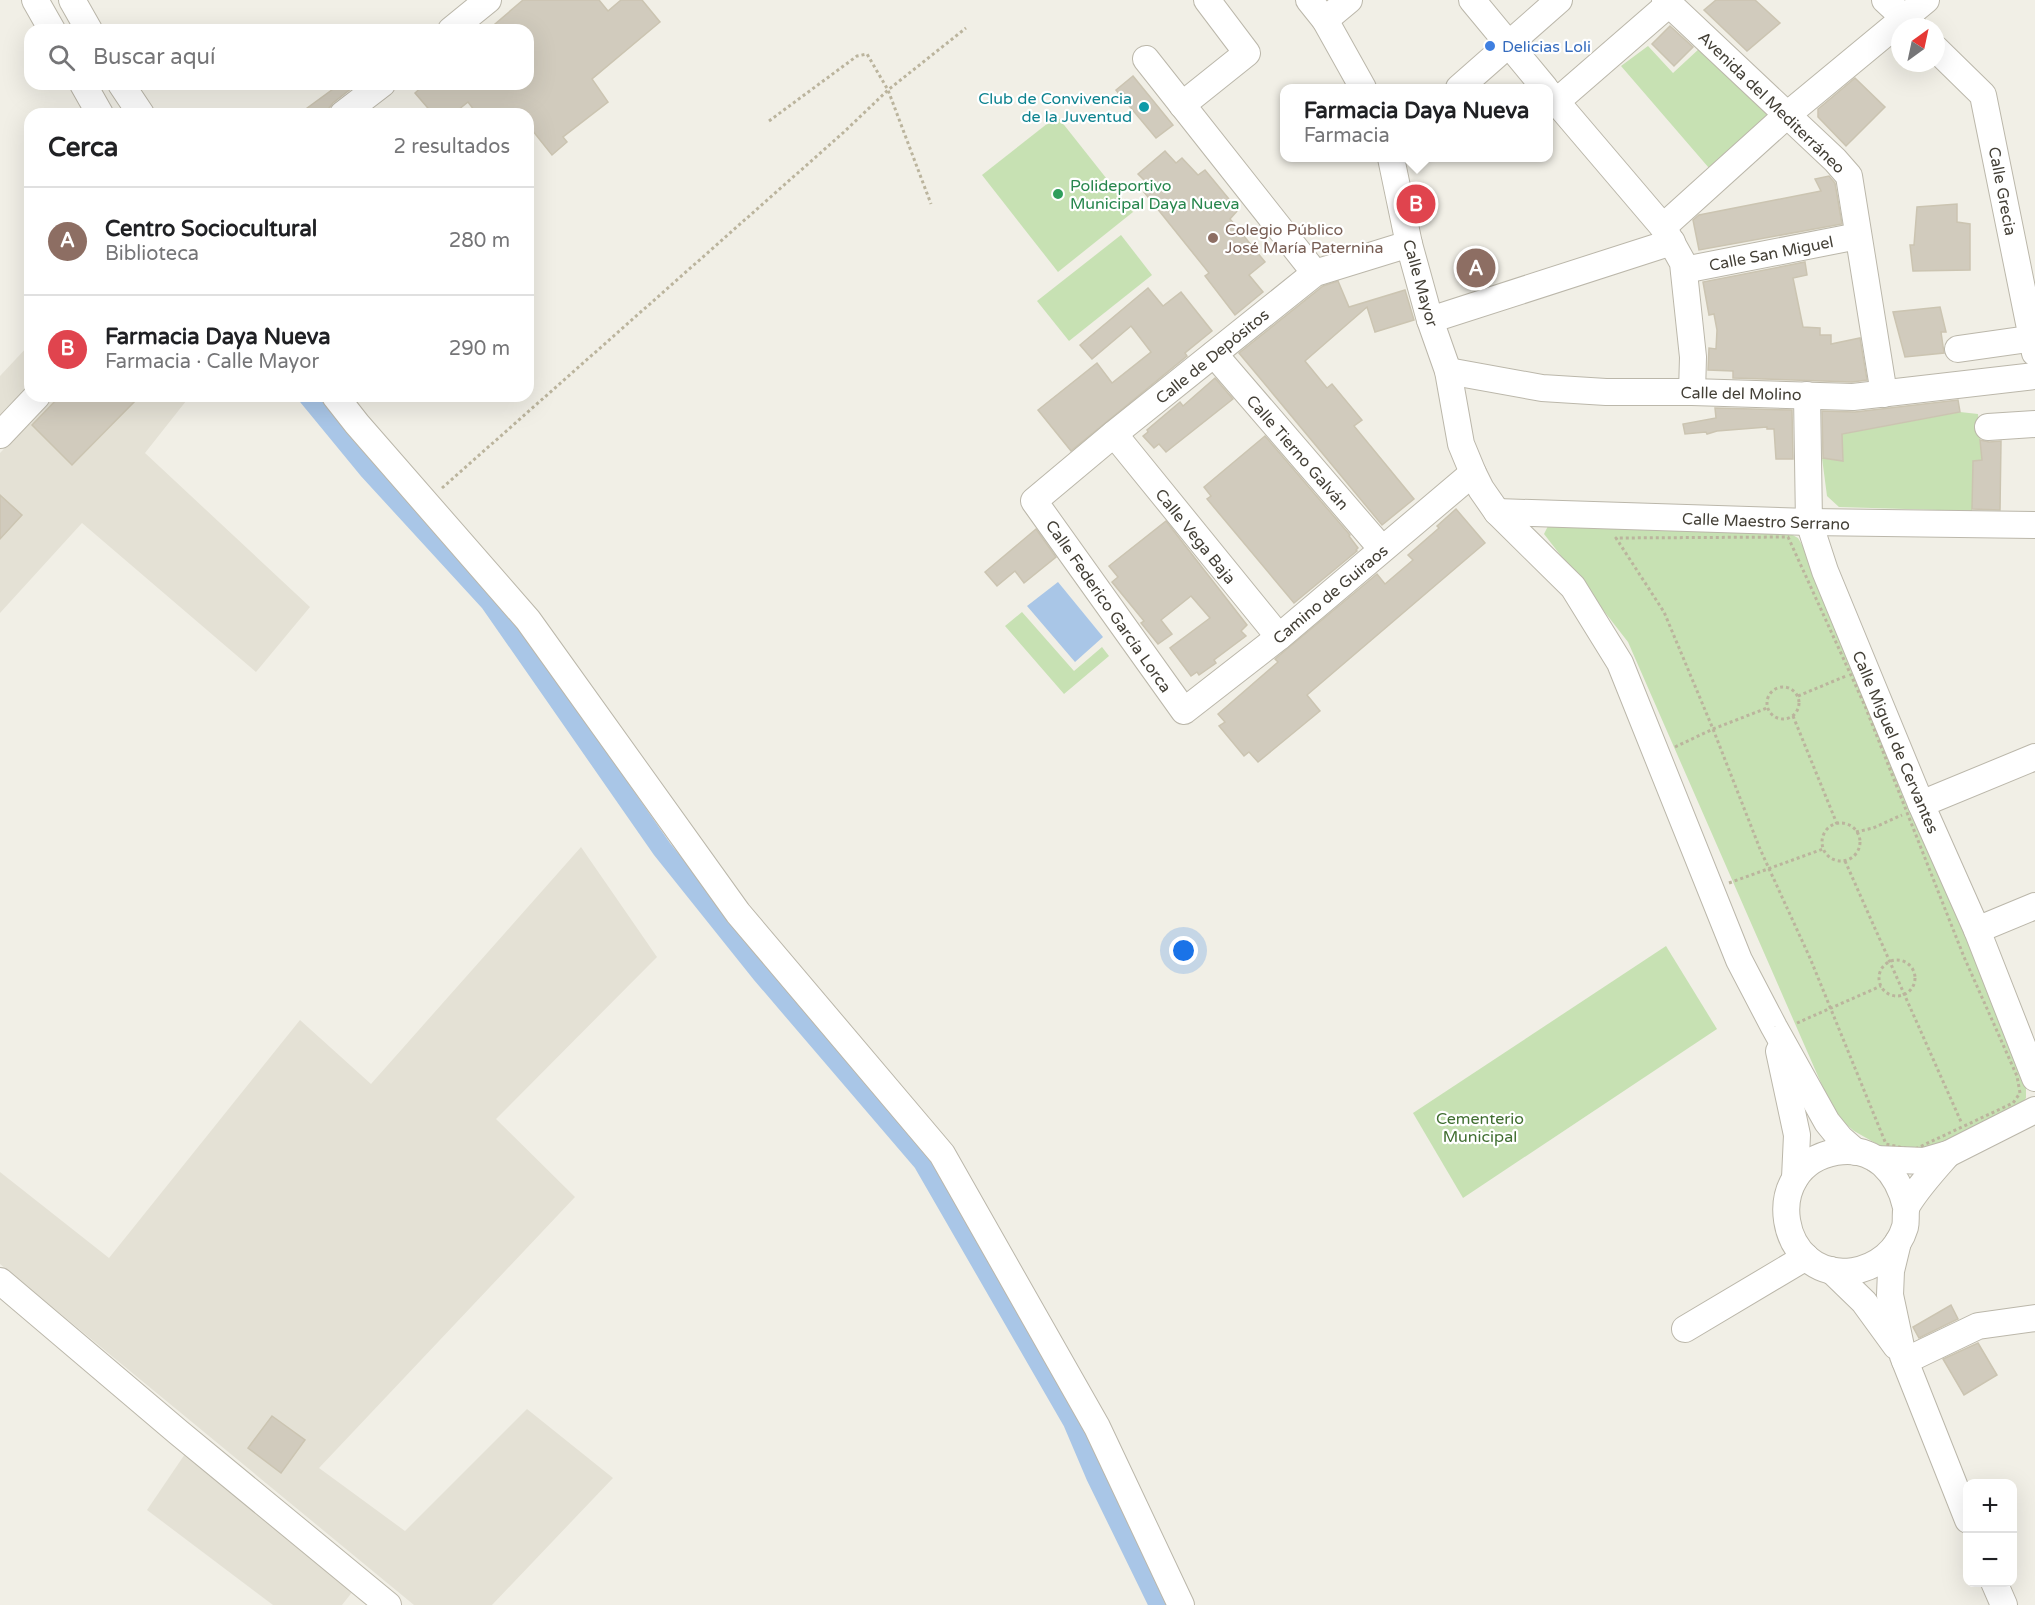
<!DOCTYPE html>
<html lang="es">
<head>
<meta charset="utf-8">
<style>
	body { margin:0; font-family:"Varela Round",sans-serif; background:#f2f2f2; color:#202124 }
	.controls { position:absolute; right:18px; bottom:18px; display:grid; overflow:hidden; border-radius:12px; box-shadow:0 6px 24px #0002 }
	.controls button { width:54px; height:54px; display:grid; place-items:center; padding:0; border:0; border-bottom:2px solid #e0e0e0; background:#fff; color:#202124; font:30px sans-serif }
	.compass { position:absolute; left:1891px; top:18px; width:54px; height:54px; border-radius:50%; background:#fff; box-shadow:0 6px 24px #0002; rotate:33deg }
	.you { position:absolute; left:1184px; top:951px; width:21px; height:21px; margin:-15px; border:4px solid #fff; border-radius:50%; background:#1a73e8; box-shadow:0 0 0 9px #1a73e833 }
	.badge { display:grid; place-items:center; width:39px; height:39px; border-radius:50%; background:#111827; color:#fff; font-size:20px; font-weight:700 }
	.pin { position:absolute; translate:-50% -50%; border:3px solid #fff; box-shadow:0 2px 6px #0006 }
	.popup { position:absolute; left:1280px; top:84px; width:273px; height:78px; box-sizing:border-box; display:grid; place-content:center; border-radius:12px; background:#fff; filter:drop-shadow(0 2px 4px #0005); font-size:20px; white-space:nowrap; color:#757577 }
	.popup b { font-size:22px; color:#202124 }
	.popup::after { content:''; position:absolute; left:50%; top:100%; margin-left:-12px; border:12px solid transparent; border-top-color:#fff }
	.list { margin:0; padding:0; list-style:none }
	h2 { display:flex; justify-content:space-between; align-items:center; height:78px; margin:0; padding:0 24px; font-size:26px }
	h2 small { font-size:20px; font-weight:400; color:#757577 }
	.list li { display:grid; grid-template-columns:39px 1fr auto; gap:18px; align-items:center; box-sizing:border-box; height:108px; padding:0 24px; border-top:2px solid #e0e0e0 }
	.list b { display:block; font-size:22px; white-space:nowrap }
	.list p { margin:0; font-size:20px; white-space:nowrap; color:#757577 }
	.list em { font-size:20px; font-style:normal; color:#757577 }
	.icon { flex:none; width:33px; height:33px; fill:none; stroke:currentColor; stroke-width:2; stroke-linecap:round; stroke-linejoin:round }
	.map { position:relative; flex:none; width:2035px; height:1605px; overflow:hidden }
	.search { position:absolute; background:#fff; box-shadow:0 6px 24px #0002; left:24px; top:24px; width:510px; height:66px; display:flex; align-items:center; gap:15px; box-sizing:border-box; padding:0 21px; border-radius:18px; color:#757577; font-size:22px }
	.panel { position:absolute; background:#fff; box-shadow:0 6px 24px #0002; left:24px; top:108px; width:510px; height:294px; border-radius:18px }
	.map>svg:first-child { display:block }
	.residential { fill:#e4e1d5 }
	.green { fill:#c7e1b3 }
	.water { fill:#a9c6e7 }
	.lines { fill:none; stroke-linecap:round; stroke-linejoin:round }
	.canal { stroke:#a9c6e7; stroke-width:20 }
	.building { fill:#d1cbbd; stroke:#cbc4b1; stroke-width:1.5 }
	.minor-casing { stroke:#bbb7aa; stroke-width:28 }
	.path { stroke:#bbb49d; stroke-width:3; stroke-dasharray:3 3; stroke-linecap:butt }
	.minor { stroke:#fff; stroke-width:26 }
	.shop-dot { fill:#3f7fe0; stroke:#fff; stroke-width:2 }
	.culture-dot { fill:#0f9aa8; stroke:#fff; stroke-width:2 }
	.leisure-dot { fill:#2e9e5b; stroke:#fff; stroke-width:2 }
	.education-dot { fill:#8d6e63; stroke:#fff; stroke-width:2 }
	.labels { text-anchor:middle; stroke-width:4.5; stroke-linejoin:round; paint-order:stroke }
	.shop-label { font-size:16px; fill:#366cbe; stroke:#fff; text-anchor:start }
	.culture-label { font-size:16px; fill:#0d838f; stroke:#fff; text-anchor:end }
	.street-label { font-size:16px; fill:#433f36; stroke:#fff }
	.leisure-label { font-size:16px; fill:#27864d; stroke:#fff; text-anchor:start }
	.education-label { font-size:16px; fill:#785e54; stroke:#fff; text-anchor:start }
	.park-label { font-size:16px; fill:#406e30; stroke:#fff }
</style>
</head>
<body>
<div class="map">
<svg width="2035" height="1605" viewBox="0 0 2035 1605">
	<rect width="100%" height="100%" fill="#f1efe6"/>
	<g class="residential">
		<polygon points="30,344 30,386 0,418 0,376"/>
		<polygon points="56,396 190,396 145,453 310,607 256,672 82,523 0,613 0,453"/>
		<polygon points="581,847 657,957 496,1119 575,1197 319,1468 405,1531 527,1409 613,1478 492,1605 414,1605 0,1264 0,1172 109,1258 300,1020 371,1084"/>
		<polygon points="185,1454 353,1591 342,1605 273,1605 147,1510"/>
	</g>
	<g class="green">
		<polygon points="1648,46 1673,73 1700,48 1771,113 1709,168 1621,66"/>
		<polygon points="1057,116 1133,212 1058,272 982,175"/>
		<polygon points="1121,235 1152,275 1069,341 1037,301"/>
		<polygon points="1960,412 1978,414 1982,460 1973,461 1972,511 1839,507 1827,496 1822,458 1843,461 1842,434"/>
		<polygon points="1548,526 1787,532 1798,538 1804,548 2026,1083 2026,1098 2017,1110 1915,1154 1884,1148 1854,1131 1835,1115 1628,642 1544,534"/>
		<polygon points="1022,612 1074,671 1102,647 1109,656 1064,694 1005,626"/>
		<polygon points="1666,946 1717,1029 1463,1198 1413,1113"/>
	</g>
	<polygon class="water" points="1058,582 1103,637 1075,662 1027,606"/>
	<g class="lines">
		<polyline class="canal" points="308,396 368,469 490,602 662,849 762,974 923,1162 1073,1422 1096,1476 1159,1605"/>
	</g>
	<g class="building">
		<polygon points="523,0 599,0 608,11 621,0 642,0 660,22 592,79 608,102 563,137 567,142 552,155 528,125 528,114 477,114 468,102 453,114 433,114 415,93 425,84 528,84 528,30 488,30"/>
		<polygon points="1716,0 1755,0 1780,23 1747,51 1704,10"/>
		<polygon points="1670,26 1693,47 1674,66 1652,44"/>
		<polygon points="1133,76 1173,125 1156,138 1116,90"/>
		<polygon points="1855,78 1885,107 1846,146 1818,117 1818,109"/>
		<polygon points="340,84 357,84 333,103 329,108 328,114 299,114"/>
		<polygon points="1165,151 1176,163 1182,158 1198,175 1205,170 1238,210 1230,219 1265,262 1249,275 1263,292 1235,315 1205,276 1209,273 1144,192 1150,186 1138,174"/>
		<polygon points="1829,176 1835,183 1842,224 1699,250 1693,220 1699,215 1821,191 1815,179"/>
		<polygon points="1957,204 1957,222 1970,224 1970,270 1913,271 1910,245 1914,245 1917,207"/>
		<polygon points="1805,262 1807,275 1793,278 1803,327 1820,328 1820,335 1831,335 1831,344 1860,338 1867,380 1852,382 1733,378 1733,371 1708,370 1709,348 1716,349 1717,330 1714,314 1709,315 1703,282"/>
		<polygon points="1338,281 1349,307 1405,290 1414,320 1375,332 1367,307 1305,361 1327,388 1332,384 1362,420 1354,426 1414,499 1382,525 1239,353 1323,286"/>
		<polygon points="1148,288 1163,306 1181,292 1212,331 1185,353 1187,356 1071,451 1038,410 1097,363 1112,383 1151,352 1131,326 1092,359 1080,345"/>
		<polygon points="1940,307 1946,332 1941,332 1944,353 1905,357 1893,312"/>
		<polygon points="1215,378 1233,399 1166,452 1159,444 1154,448 1143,436 1148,432 1147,430 1180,402 1183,406"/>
		<polygon points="60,396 140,396 72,465 32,425"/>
		<polygon points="1958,400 1960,412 1842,434 1843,461 1823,458 1822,411 1855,412"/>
		<polygon points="1715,408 1792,410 1793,459 1776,459 1774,429 1767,429 1767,427 1717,431 1707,434 1706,432 1685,434 1683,424 1716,418"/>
		<polygon points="1265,436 1350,535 1349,536 1358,548 1356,550 1357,551 1294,603 1207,499 1211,496 1204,487"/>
		<polygon points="1980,440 1989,442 2001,441 2000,510 1972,509 1973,461 1982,460"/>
		<polygon points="0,495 22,515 0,539"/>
		<polygon points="1456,509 1485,543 1307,695 1320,711 1258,762 1249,752 1244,756 1219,726 1225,722 1218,714 1278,662 1275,659 1377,574 1385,584 1413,560 1408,555 1439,528 1437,526"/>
		<polygon points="1166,521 1247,625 1241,631 1246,636 1214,660 1216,663 1199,675 1197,672 1191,676 1170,648 1210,618 1191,596 1161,620 1172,634 1158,644 1141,623 1144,621 1112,582 1118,577 1109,566"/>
		<polygon points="1036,529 1056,557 1024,583 1015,571 997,586 985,572"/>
		<polygon points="1951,1305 1958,1319 1919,1338 1913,1327"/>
		<polygon points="1978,1343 1997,1375 1964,1395 1943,1359"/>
		<polygon points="272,1416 305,1440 281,1473 248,1448"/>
	</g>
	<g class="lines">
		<defs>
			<g id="minor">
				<polyline points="35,0 52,30"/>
				<polyline points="72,0 89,30"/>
				<polyline points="1309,0 1325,20 1363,88"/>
				<polyline points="1472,0 1545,88"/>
				<polyline points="1665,0 1835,160 1849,176 1884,394"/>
				<polyline points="1885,0 1914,27"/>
				<polyline points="1325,20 1349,0"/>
				<polyline points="451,30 488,0"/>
				<polyline points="1936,49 1983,95 2035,353"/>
				<polyline points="1146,59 1315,273"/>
				<polyline points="83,84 100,114"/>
				<polyline points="121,84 141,114"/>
				<polyline points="1459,88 1559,0"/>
				<polyline points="1548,92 1663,227 1683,263 1693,357 1692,392"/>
				<polyline points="1556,102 1669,4"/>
				<polyline points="1182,105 1247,53 1207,0"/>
				<polyline points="343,114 382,84"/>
				<polyline points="1391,158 1409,244 1430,320 1448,371 1461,444 1473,473 1481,489 1497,512 1573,587 1620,663 1739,960 1774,1027 1827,1122 1840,1138 1856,1152"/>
				<polyline points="1663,227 1787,115 1926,0"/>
				<polyline points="1409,244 1315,273 1114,434 1034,501 1184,711 1279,637 1473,473"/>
				<polyline points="1684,270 1858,236"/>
				<polyline points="1430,320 1672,242"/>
				<polyline points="1958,349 2035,338"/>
				<polyline points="1214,354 1382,549"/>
				<polyline points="1448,371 1542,388 1606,392 1692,392 1853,397 2035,376"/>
				<polyline points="1807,395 1809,522 1825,571 1921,804 1977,930 2035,1078"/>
				<polyline points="335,396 357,424 528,620 738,913 942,1154 1097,1427 1181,1605"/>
				<polyline points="1988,427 2035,424"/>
				<polyline points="1114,434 1279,637"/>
				<polyline points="0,435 37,396"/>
				<polyline points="1497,512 1809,522 2035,525"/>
				<polyline points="1921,804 2035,757"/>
				<polyline points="1977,930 2035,906"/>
				<polyline points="1779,1051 1797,1135 1795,1178"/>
				<polyline points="1876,1159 1924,1161 1948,1154 2035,1110"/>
				<path d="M1906 1207C1898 1173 1875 1145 1836 1152 1758 1166 1778 1282 1853 1271 1877 1267 1898 1251 1905 1227 1907 1219 1904 1211 1908 1204 1919 1186 1934 1170 1948 1154"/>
				<polyline points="1898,1242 1891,1271 1890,1295 1903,1356 1968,1520"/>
				<polyline points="1831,1270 1864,1302 1896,1346"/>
				<polyline points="0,1281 178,1432 388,1605"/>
				<polyline points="1685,1329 1806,1257"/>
				<polyline points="1905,1361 1978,1326 2035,1318"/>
				<polyline points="1994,1582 2004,1605"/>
			</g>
		</defs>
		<use href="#minor" class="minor-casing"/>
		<g class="path">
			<polyline points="769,121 857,56 867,54 888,90 931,204"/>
			<polyline points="442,488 844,132 888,90 966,28"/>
			<polygon points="1788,537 1865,706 1964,957 2017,1076 2020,1093 2013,1103 1913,1150 1886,1144 1810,958 1760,849 1713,729 1664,612 1616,538"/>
			<circle cx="1783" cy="703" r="16"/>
			<polyline points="1798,696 1846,676"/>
			<polyline points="1793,716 1837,824"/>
			<polyline points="1675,747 1713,729 1767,708"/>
			<circle cx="1841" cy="842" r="19"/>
			<polyline points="1856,832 1873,828 1902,815"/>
			<polyline points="1845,861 1962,1124"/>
			<polyline points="1729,883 1823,849"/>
			<circle cx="1897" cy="978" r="18"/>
			<polyline points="1797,1023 1881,986"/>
		</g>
		<use href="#minor" class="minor"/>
	</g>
	<circle class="shop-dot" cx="1490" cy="46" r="6"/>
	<circle class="culture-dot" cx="1144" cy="107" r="6"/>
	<circle class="leisure-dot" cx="1058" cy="194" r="6"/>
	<circle class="education-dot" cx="1213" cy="238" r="6"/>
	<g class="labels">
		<g class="shop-label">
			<text x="1502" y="52">Delicias Loli</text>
		</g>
		<g class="culture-label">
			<text x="1132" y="104">Club de Convivencia<tspan x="1132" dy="18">de la Juventud</tspan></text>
		</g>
		<g class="street-label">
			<text transform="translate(1772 102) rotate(44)" y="6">Avenida del Mediterráneo</text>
			<text transform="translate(2003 191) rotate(79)" y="6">Calle Grecia</text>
			<text transform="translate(1771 253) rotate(-11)" y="6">Calle San Miguel</text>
			<text transform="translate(1421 283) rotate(74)" y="6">Calle Mayor</text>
			<text transform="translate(1212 356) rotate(-39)" y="6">Calle de Depósitos</text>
			<text transform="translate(1741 393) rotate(1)" y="6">Calle del Molino</text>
			<text transform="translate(1298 452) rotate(49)" y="6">Calle Tierno Galván</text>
			<text transform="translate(1766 521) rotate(2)" y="6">Calle Maestro Serrano</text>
			<text transform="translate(1196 536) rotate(51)" y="6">Calle Vega Baja</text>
			<text transform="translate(1330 594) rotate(-40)" y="6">Camino de Guiraos</text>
			<text transform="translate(1109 606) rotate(55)" y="6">Calle Federico García Lorca</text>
			<text transform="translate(1896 742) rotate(67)" y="6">Calle Miguel de Cervantes</text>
		</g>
		<g class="leisure-label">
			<text x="1070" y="191">Polideportivo<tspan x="1070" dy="18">Municipal Daya Nueva</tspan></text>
		</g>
		<g class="education-label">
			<text x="1225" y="235">Colegio Público<tspan x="1225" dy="18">José María Paternina</tspan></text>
		</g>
		<g class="park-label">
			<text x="1480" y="1124">Cementerio<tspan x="1480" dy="18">Municipal</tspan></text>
		</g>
	</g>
</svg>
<div class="controls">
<button>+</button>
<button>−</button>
</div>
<svg class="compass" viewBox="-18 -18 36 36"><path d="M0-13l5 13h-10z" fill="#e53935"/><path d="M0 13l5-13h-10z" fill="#757577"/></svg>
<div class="you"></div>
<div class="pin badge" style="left:1476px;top:268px;background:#8d6e63">A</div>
<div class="pin badge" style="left:1416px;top:204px;background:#e0444e">B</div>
<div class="popup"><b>Farmacia Daya Nueva</b>Farmacia</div>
<div class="search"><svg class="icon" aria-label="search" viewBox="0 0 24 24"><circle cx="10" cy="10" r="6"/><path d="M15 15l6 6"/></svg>Buscar aquí</div>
<section class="panel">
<h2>Cerca<small>2 resultados</small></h2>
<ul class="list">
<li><span class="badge" style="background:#8d6e63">A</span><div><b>Centro Sociocultural</b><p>Biblioteca</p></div><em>280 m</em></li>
<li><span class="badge" style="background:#e0444e">B</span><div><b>Farmacia Daya Nueva</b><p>Farmacia · Calle Mayor</p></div><em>290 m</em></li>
</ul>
</section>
</div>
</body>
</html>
